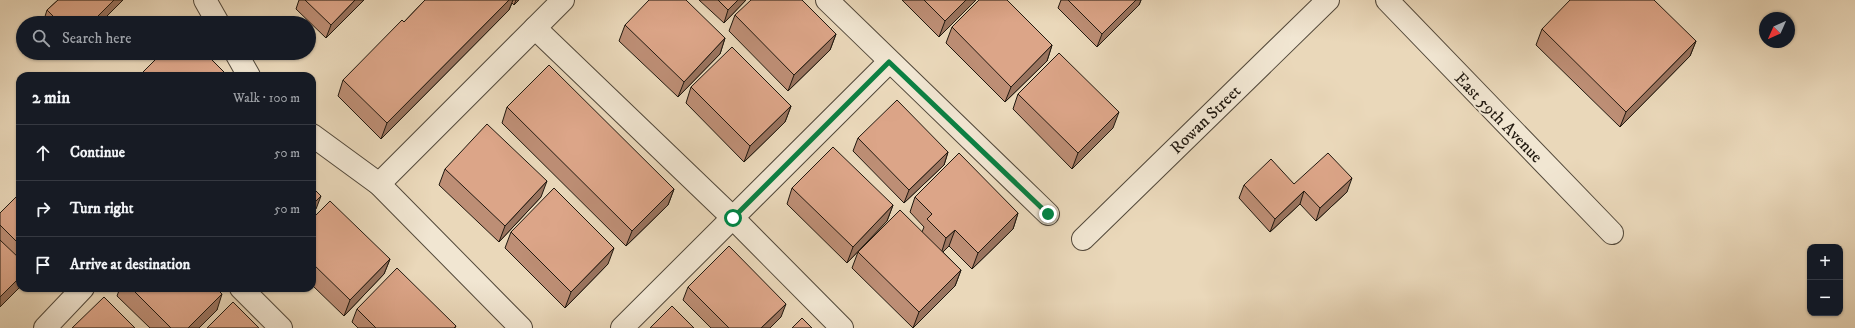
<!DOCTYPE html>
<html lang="en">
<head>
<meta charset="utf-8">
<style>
	body { margin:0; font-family:"IM FELL DW Pica",serif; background:#20242c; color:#f1f3f6 }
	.controls { position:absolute; right:12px; bottom:12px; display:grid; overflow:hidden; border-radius:8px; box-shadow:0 1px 3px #0004 }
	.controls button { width:36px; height:36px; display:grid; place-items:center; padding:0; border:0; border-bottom:1px solid #363941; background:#171b24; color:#f1f3f6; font:20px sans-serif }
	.compass { position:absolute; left:1759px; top:12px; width:36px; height:36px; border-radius:50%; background:#171b24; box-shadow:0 1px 3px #0004; rotate:225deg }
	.stop { position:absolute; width:12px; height:12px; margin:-9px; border:3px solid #0b8043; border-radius:50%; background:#fff }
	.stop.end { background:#0b8043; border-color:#fff; box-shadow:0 1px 4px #0008 }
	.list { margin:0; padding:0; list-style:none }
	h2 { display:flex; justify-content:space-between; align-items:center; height:52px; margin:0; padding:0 16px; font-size:17px }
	h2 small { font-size:13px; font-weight:400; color:#9ea1a6 }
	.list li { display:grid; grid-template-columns:26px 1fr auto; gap:12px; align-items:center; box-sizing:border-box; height:56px; padding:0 16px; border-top:1px solid #363941 }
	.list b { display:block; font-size:15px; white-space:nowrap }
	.list em { font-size:13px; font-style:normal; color:#9ea1a6 }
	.icon { flex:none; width:22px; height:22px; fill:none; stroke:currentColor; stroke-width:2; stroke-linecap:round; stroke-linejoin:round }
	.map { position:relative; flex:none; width:1855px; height:328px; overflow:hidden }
	.search { position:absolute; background:#171b24; box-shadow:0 1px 3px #0004; left:16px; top:16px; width:300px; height:44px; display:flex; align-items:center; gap:10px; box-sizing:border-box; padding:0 14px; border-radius:22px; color:#9ea1a6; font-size:15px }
	.panel { position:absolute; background:#171b24; box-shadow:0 1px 3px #0004; left:16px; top:72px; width:300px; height:220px; border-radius:12px }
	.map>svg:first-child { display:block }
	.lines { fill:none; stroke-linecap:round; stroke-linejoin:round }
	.street-casing { stroke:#52483a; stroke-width:24 }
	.street { stroke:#f1e6d2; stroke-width:22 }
	.wall { fill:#bd8e75; stroke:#20180f }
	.shaded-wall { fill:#9a745f; stroke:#20180f }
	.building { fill:#dca588; stroke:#20180f }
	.route { stroke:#0b8043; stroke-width:5 }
	.labels { text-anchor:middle; stroke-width:4; stroke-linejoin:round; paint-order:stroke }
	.street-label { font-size:17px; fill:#20180f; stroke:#f1e6d2 }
</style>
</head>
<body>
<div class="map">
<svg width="1855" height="328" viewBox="0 0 1855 328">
	<rect width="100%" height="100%" fill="#ead8ba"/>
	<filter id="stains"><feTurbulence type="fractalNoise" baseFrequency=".005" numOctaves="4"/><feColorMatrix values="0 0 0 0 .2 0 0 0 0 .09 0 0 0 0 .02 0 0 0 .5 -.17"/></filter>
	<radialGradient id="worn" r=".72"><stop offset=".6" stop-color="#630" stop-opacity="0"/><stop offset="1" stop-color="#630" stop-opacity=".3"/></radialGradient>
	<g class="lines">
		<defs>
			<g id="street">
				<polyline points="205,0 218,23"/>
				<polyline points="827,0 1048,214"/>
				<polyline points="1387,0 1612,233"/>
				<polyline points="535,28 733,218 842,328"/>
				<polyline points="236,53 249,76"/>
				<polyline points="312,135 379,184 521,328"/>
				<polyline points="379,184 563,0"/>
				<polyline points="1083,239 1328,0"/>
				<polyline points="241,288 281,328"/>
				<polyline points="45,328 83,288"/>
				<polyline points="622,328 889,62"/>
			</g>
		</defs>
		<use href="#street" class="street-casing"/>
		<use href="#street" class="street"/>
	</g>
	<g class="wall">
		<polygon points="58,0 123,0 100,23 43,23 47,10"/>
		<polygon points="299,0 364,0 326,38 296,9"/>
		<polygon points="425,0 519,0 514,5 512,3 509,10 381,139 338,96 343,80 404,22"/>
		<polygon points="699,0 746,0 724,23"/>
		<polygon points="902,0 976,0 939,37"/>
		<polygon points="1061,0 1141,0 1139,5 1097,47 1058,8"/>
		<polygon points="735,15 836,34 830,50 788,91 729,31"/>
		<polygon points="625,25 725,38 720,54 678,97 619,41"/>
		<polygon points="952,27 1052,45 1047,61 1005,102 946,43"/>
		<polygon points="1542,29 1696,41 1690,56 1620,127 1536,45"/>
		<polygon points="691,87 791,106 785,122 744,162 686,103"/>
		<polygon points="1018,94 1113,128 1072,169 1013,109"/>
		<polygon points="507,107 674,189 668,205 626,246 502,123"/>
		<polygon points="858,138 948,152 944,165 904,203 853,151"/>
		<polygon points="445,169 541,197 499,242 439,185"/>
		<polygon points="1294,184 1347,192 1316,221 1300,204 1270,232 1239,198 1244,185"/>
		<polygon points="792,188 893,205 887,221 847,263 787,204"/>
		<polygon points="20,193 20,287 0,307 0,213"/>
		<polygon points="915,197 1018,213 1013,229 972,269 949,246 943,252 961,270 955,286 913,328 852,268 858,252 922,232 924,227 910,212"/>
		<polygon points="312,219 390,259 384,274 344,316 312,285"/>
		<polygon points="511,232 608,264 565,308 505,248"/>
		<polygon points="688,287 781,317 770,328 711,328 683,300"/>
		<polygon points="120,288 216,288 217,310 199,328 150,328 117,296"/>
		<polygon points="357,309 456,326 455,328 358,328 352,322"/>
	</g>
	<g class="shaded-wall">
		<polygon points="114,0 123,0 100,23 91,23"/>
		<polygon points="355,0 364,0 326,38 331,25"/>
		<polygon points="509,0 513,0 509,10 381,139 387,123"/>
		<polygon points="516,0 519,0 514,5"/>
		<polygon points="738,0 746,0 724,23 728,10"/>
		<polygon points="966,0 976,0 939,37 945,21"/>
		<polygon points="1136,0 1141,0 1139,5 1097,47 1102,34"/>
		<polygon points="836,34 830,50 788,91 794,75"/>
		<polygon points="725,38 720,54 678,97 684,82"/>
		<polygon points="1696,41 1690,56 1620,127 1626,112"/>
		<polygon points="1052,45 1047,61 1005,102 1011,87"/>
		<polygon points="791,106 785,122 744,162 750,146"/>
		<polygon points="1119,112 1113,128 1072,169 1078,153"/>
		<polygon points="948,152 944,165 904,203 909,190"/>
		<polygon points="1352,178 1347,192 1316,221 1320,208"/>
		<polygon points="547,181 541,197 499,242 505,226"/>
		<polygon points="674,189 668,205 626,246 632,231"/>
		<polygon points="1304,191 1300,204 1270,232 1275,219"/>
		<polygon points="321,196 316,209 312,213 312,205"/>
		<polygon points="893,205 887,221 847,263 853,247"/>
		<polygon points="1018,213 1013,229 972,269 978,253"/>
		<polygon points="955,230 949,246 941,254 946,238"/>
		<polygon points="614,248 608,264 565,308 571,292"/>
		<polygon points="390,259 384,274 344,316 350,300"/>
		<polygon points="961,270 955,286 913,328 919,312"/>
		<polygon points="20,277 20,287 0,307 0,297"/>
		<polygon points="222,294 217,310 199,328 188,328"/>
		<polygon points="786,304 781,317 770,328 761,328"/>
	</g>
	<g class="building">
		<polygon points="58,0 114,0 91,23 60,23 47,10"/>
		<polygon points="305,0 355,0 331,25"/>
		<polygon points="425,0 509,0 387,123 343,80 402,20 404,22"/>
		<polygon points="649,0 686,0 725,38 684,82 625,25"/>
		<polygon points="718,0 738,0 728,10"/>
		<polygon points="751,0 802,0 836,34 794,75 735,15"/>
		<polygon points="924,0 966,0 945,21"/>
		<polygon points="979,0 1007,0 1052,45 1011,87 952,27"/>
		<polygon points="1068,0 1136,0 1102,34"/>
		<polygon points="1570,0 1654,0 1696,41 1626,112 1542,29"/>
		<polygon points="732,47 791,106 750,146 691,87"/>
		<polygon points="162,53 205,53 224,72 220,76 139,76"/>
		<polygon points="1059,53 1119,112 1078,153 1018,94"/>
		<polygon points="549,65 674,189 632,231 507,107"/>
		<polygon points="897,100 948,152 909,190 858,138"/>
		<polygon points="487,124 547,181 505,226 445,169"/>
		<polygon points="833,147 893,205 853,247 792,188"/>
		<polygon points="959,153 1018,213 978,253 955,230 946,238 927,219 932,214 915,197"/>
		<polygon points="1328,153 1352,178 1320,208 1304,191 1275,219 1244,185 1271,159 1294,184"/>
		<polygon points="312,187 321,196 312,205"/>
		<polygon points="554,188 614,248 571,292 511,232"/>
		<polygon points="20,193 20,245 0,225 0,213"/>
		<polygon points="330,201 390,259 350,300 312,263 312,219"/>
		<polygon points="900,210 961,270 919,312 858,252"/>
		<polygon points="0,240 20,259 20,277 0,297"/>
		<polygon points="729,246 786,304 761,328 729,328 688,287"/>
		<polygon points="397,268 456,326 454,328 376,328 357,309"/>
		<polygon points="131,288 216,288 222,294 188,328 171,328"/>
		<polygon points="104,297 135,328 72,328"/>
		<polygon points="233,302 259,328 207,328"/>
		<polygon points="672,306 694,328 650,328"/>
		<polygon points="802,318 812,328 792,328"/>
	</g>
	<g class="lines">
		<polyline class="route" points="733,218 889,62 1048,214"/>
	</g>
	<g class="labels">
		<g class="street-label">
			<text transform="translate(1499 117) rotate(46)" y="6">East 59th Avenue</text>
			<text transform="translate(1205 119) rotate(-44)" y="6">Rowan Street</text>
		</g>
	</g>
	<rect width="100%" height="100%" filter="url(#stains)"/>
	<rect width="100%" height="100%" fill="url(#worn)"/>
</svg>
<div class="controls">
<button>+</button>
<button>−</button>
</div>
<svg class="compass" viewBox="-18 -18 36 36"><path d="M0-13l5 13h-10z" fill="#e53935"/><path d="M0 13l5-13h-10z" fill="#9ea1a6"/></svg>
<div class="stop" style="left:733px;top:218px"></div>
<div class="stop end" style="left:1048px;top:214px"></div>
<div class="search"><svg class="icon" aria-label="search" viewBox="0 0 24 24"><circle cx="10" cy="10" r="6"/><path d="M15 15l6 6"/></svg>Search here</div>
<section class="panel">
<h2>2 min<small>Walk · 100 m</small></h2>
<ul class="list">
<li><svg class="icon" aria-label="ahead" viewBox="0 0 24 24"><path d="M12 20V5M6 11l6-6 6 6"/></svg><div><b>Continue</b></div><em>50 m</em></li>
<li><svg class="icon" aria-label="right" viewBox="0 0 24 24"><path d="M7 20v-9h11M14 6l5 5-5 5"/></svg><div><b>Turn right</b></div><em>50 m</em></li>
<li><svg class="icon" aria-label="arrive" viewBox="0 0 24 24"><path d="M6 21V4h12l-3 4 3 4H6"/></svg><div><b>Arrive at destination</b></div></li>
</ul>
</section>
</div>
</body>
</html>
